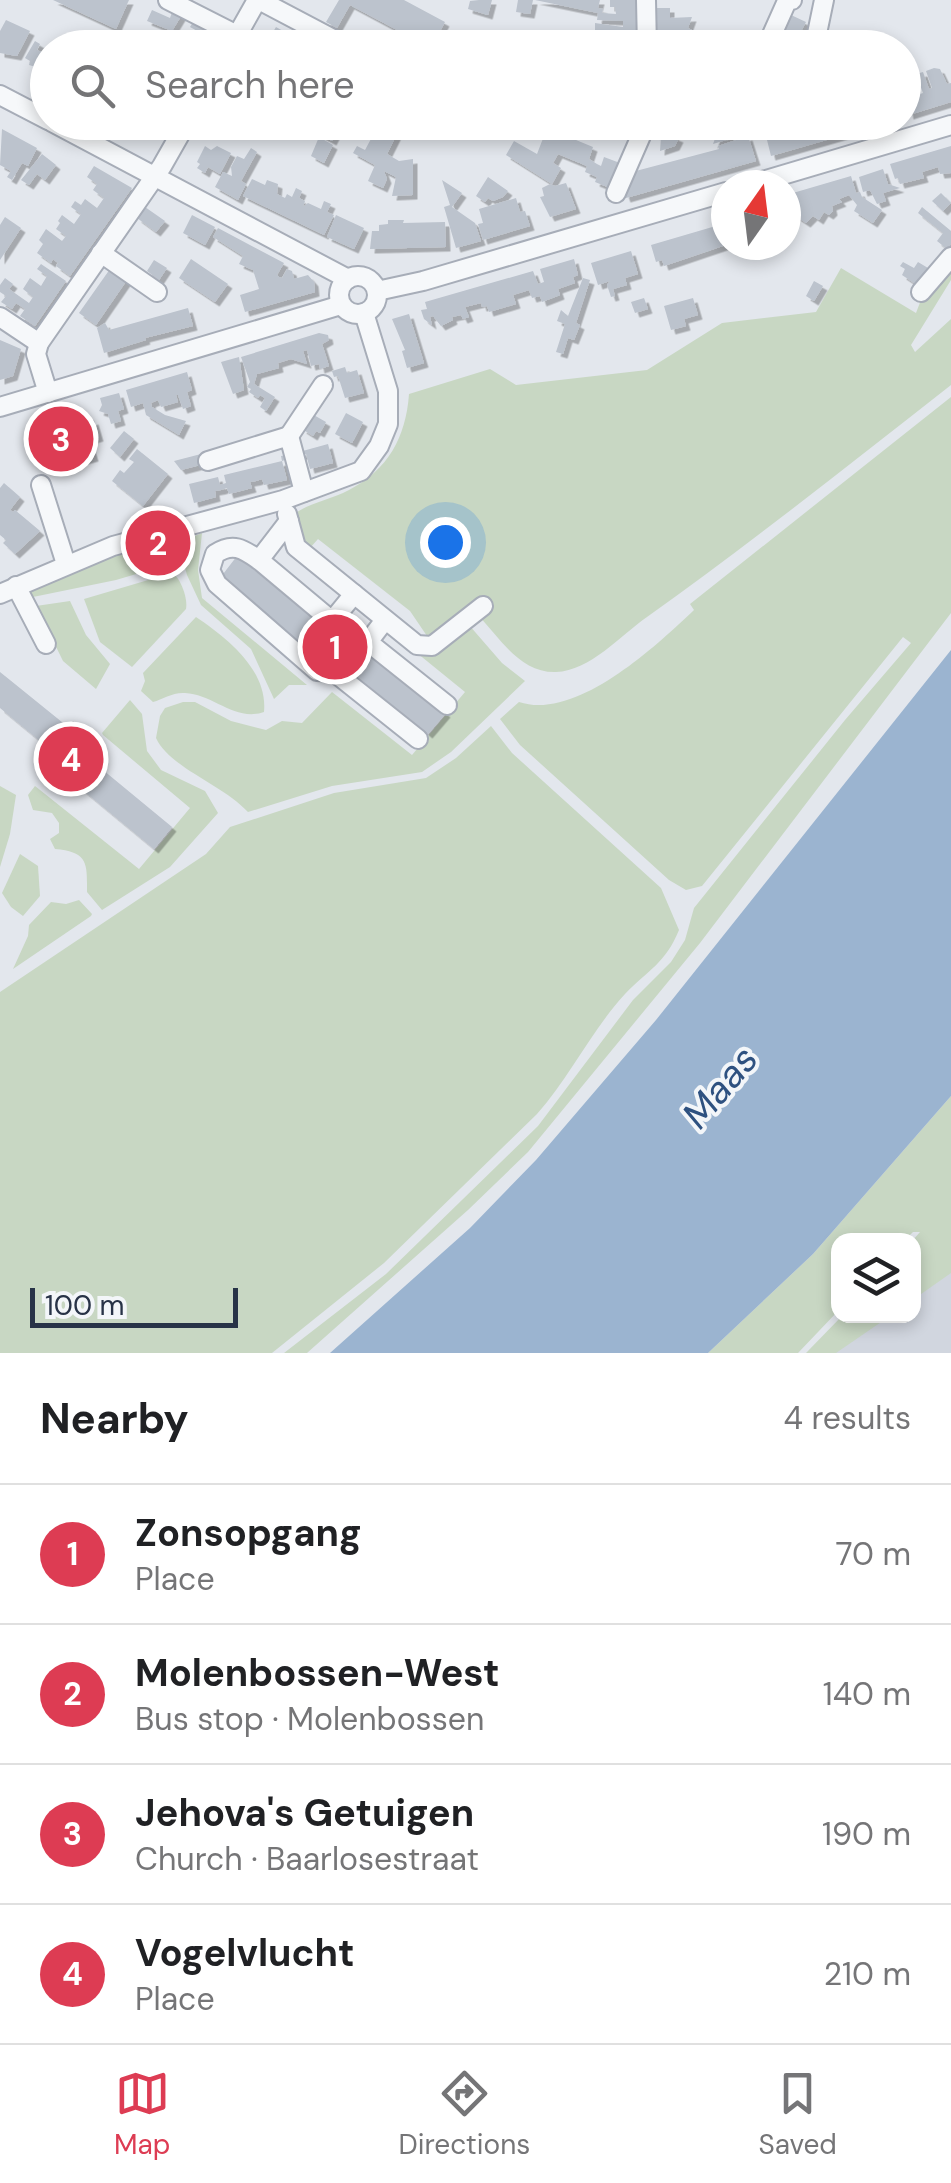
<!DOCTYPE html>
<html lang="en">
<head>
<meta charset="utf-8">
<style>
	body { margin:0; font-family:"DM Sans",sans-serif; background:#f6f6f6; color:#202124 }
	.controls { position:absolute; right:30px; bottom:30px; display:grid; overflow:hidden; border-radius:20px; box-shadow:0 5px 15px #0003 }
	.controls button { width:90px; height:90px; display:grid; place-items:center; padding:0; border:0; border-bottom:2px solid #e0e0e0; background:#fff; color:#202124; font:50px sans-serif }
	.compass { position:absolute; left:711px; top:170px; width:90px; height:90px; border-radius:50%; background:#fff; box-shadow:0 5px 15px #0003; rotate:14deg }
	.scale { position:absolute; left:30px; bottom:25px; width:208px; box-sizing:border-box; padding-left:10px; border:5px solid #283347; border-top:0; font-size:28px; line-height:35px; white-space:nowrap; color:#283347; -webkit-text-stroke:8px #f3f6f9; paint-order:stroke }
	.you { position:absolute; left:445px; top:542px; width:35px; height:35px; margin:-25px; border:8px solid #fff; border-radius:50%; background:#1a73e8; box-shadow:0 0 0 15px #1a73e833 }
	.badge { display:grid; place-items:center; width:65px; height:65px; border-radius:50%; background:#dd3c53; color:#fff; font-size:32px; font-weight:700 }
	.pin { position:absolute; translate:-50% -50%; border:5px solid #fff; box-shadow:0 2px 10px #0006 }
	.list { margin:0; padding:0; list-style:none }
	h2 { display:flex; justify-content:space-between; align-items:center; height:130px; margin:0; padding:0 40px; font-size:42px }
	h2 small { font-size:32px; font-weight:400; color:#757577 }
	.list li { display:grid; grid-template-columns:65px 1fr auto; gap:30px; align-items:center; box-sizing:border-box; height:140px; padding:0 40px; border-top:2px solid #e0e0e0 }
	.list b { display:block; font-size:38px; white-space:nowrap }
	.list p { margin:0; font-size:32px; white-space:nowrap; color:#757577 }
	.list em { font-size:32px; font-style:normal; color:#757577 }
	.icon { flex:none; width:55px; height:55px; fill:none; stroke:currentColor; stroke-width:2; stroke-linecap:round; stroke-linejoin:round }
	.map { position:relative; flex:none; width:951px; height:1353px; overflow:hidden }
	.search { position:absolute; background:#fff; box-shadow:0 5px 15px #0003; left:30px; right:30px; top:30px; height:110px; display:flex; align-items:center; gap:25px; box-sizing:border-box; padding:0 35px; border-radius:55px; color:#757577; font-size:38px }
	.sheet { height:690px; background:#fff }
	nav { display:flex; justify-content:space-around; align-items:center; box-sizing:border-box; height:140px; border-top:2px solid #e0e0e0; background:#fff; font-size:28px; color:#757577 }
	nav a { display:grid; justify-items:center; gap:5px }
	nav .on { color:#dd3c53 }
	.map>svg:first-child { display:block }
	.built { fill:#d1d6df }
	.green { fill:#c8d7c3 }
	.water { fill:#9bb4d0 }
	.building { fill:#bcc3cd; filter:url(#shadow) }
	.lines { fill:none; stroke-linecap:round; stroke-linejoin:round }
	.minor-casing { stroke:#a7adb8; stroke-width:22 }
	.minor { stroke:#f6f8fa; stroke-width:18 }
	.labels { text-anchor:middle; stroke-width:8; stroke-linejoin:round; paint-order:stroke }
	.water-label { font-size:38px; font-style:italic; fill:#2e5180; stroke:#f3f6f9 }
</style>
</head>
<body>
<div class="map">
<svg width="951" height="1353" viewBox="0 0 951 1353">
	<defs>
		<filter id="shadow"><feDropShadow dx="4.5" dy="4.5" stdDeviation="0" flood-color="#0004"/></filter>
	</defs>
	<rect width="100%" height="100%" fill="#e3e7ed"/>
	<polygon class="built" points="951,1272 951,1353 830,1353 886,1316 914,1316 914,1297"/>
	<g class="green">
		<path d="M951 262V280L911 345 915 352 951 319V385C850 464 751 543 647 617 621 635 590 671 556 672 521 673 501 640 479 616L485 600 427 636 410 611 318 539 310 548 301 537 297 512C313 502 332 499 349 490 388 470 406 437 409 394L490 369 516 385 647 370 722 323 816 312 841 268 916 313 924 292Z"/>
		<path d="M951 397V613L700 943 528 1152 468 1210 307 1353H284L386 1274 538 1126 633 1000 671 962 685 940 694 908 845 720 911 643 903 637 702 886 686 890 669 880 520 745 500 719 519 702C576 721 655 647 694 610L690 604Z"/>
		<polygon points="202,533 198,570 202,598 307,685 289,685 274,699 251,649 201,605 187,575 178,543"/>
		<polygon points="163,544 168,545 173,560 170,564 116,580 33,597 27,593 30,587 108,556"/>
		<path d="M172 573C181 578 188 599 186 609L132 667 100 642 84 599Z"/>
		<polygon points="70,601 86,635 110,664 96,689 63,661 36,606"/>
		<path d="M196 617C227 638 268 670 264 712 235 722 213 694 185 693 173 692 163 699 153 702L141 691 145 681 143 673Z"/>
		<path d="M469 625 502 663 525 681 451 752 422 772 332 786 248 812C222 784 170 768 156 738L160 716 165 708 183 702H195L231 721 266 730 282 721 302 723 332 692 412 755 465 692 417 653Z"/>
		<path d="M130 700 142 714 147 751 161 770 205 791 218 813 170 867 102 910 87 892C87 864 89 852 55 849L50 839 59 833V823L52 813 33 810 28 795 35 786 139 869 190 808 103 735 102 733Z"/>
		<path d="M491 726 512 753 661 888 679 930C665 964 649 969 625 994 591 1031 570 1077 537 1114L384 1263 272 1353H0V992L206 854 230 827 334 793 426 778 456 758Z"/>
		<polygon points="0,786 16,795 10,834 0,867"/>
		<polygon points="20,854 38,866 40,896 23,916 11,907 2,893"/>
		<polygon points="79,900 92,914 91,916 13,969 28,936 29,925 51,902 66,904"/>
		<polygon points="951,1096 951,1273 914,1299 913,1240 920,1232 913,1232 905,1240 838,1240 838,1311 798,1353 708,1353 813,1254"/>
		<polygon points="842,1316 890,1316 836,1353 806,1353"/>
	</g>
	<polygon class="water" points="951,650 951,1096 813,1254 708,1353 330,1353 470,1228 536,1160 656,1020"/>
	<g class="building">
		<polygon points="53,0 129,0 116,29"/>
		<polygon points="339,0 404,0 445,22 431,48 350,5 337,28 326,22"/>
		<polygon points="479,0 492,0 488,15 468,9 470,1"/>
		<polygon points="518,0 533,0 530,14 516,12"/>
		<polygon points="535,0 600,0 598,8 603,9 602,13 616,14 615,7 610,7 610,0 639,0 639,48 596,48 596,41 621,40 621,36 601,36 600,31 595,31 595,23 623,27 623,21 597,20 598,13"/>
		<polygon points="653,8 670,8 670,18 692,17 688,28 694,31 692,34 672,30 671,46 655,42"/>
		<polygon points="173,9 183,13 172,31 147,21 152,10 170,18"/>
		<polygon points="791,15 806,22 798,37 784,30"/>
		<polygon points="195,19 219,36 212,48 187,48 193,36 197,39 201,33 190,27"/>
		<polygon points="6,20 30,31 17,56 0,53 0,31"/>
		<polygon points="276,27 297,39 306,48 276,48 267,42"/>
		<polygon points="700,33 715,40 714,44 721,48 694,48"/>
		<polygon points="35,41 40,44 37,50 48,55 46,70 29,65 30,61 25,58"/>
		<polygon points="934,68 940,69 947,84 951,83 951,102 909,115 904,84 914,84 917,95 923,93 916,74 923,72 929,89 932,88 926,71"/>
		<polygon points="303,122 342,122 332,141 301,125"/>
		<polygon points="380,122 403,122 387,154 399,161 413,159 413,195 392,196 396,177 384,171 387,179 383,188 368,181 375,165 353,153 357,146 365,150"/>
		<polygon points="661,122 680,122 674,136 679,138 675,146 660,151 661,137 655,135"/>
		<polygon points="729,122 736,122 729,139 713,144 717,133 723,136"/>
		<polygon points="816,122 882,122 882,124 771,156 767,140"/>
		<polygon points="547,128 593,147 589,159 597,164 601,166 604,157 620,163 610,188 595,182 597,177 585,172 587,166 558,154 553,163 561,168 552,184 506,155 514,141 537,154"/>
		<polygon points="2,129 37,148 28,166 22,163 12,180 7,177 11,171 0,165"/>
		<polygon points="748,136 756,161 626,198 624,192 632,172 719,149 718,146"/>
		<polygon points="319,137 333,145 324,163 311,156"/>
		<polygon points="205,146 211,150 217,146 231,153 220,174 208,167 205,173 197,168 200,164 197,162"/>
		<polygon points="951,146 951,173 940,174 938,167 922,172 924,178 900,184 898,178 895,179 890,164"/>
		<polygon points="251,148 257,152 241,181 246,184 238,200 215,187 223,172 232,176 231,167 237,156 244,159"/>
		<polygon points="42,154 56,165 45,180 37,174 29,185 21,180"/>
		<polygon points="94,166 132,188 70,276 56,266 58,263 53,259 51,263 37,253 43,244 39,240 46,229 62,241 66,236 56,229 60,223 58,221 62,215 74,224 81,214 71,207 75,201 81,205 85,199 97,208 104,198 93,190 97,184 87,177"/>
		<polygon points="883,169 888,184 900,188 883,193 886,201 877,204 870,190 863,192 859,177"/>
		<polygon points="851,176 856,193 860,192 862,197 882,210 873,223 854,211 857,205 849,195 839,199 842,202 832,206 833,211 829,215 824,212 819,220 813,216 806,223 791,213 786,214 786,195"/>
		<polygon points="488,177 508,191 503,197 493,201 488,198 485,202 476,196"/>
		<polygon points="252,179 265,185 267,180 278,184 277,194 285,198 287,194 292,197 296,188 302,191 299,198 305,201 303,207 308,203 321,209 324,201 331,204 327,212 334,215 324,235 243,196"/>
		<polygon points="442,180 462,193 452,207 475,223 481,241 456,248 444,207 450,205"/>
		<polygon points="566,183 576,209 550,217 540,197 544,196 542,188 550,184 555,186"/>
		<polygon points="941,193 951,203 943,211 932,201"/>
		<polygon points="516,198 520,212 525,211 530,226 483,240 478,224 483,223 479,209"/>
		<polygon points="145,207 165,221 156,232 137,218"/>
		<polygon points="922,207 951,231 951,244 947,249 937,241 943,233 918,213"/>
		<polygon points="192,215 215,227 205,245 183,233"/>
		<polygon points="336,215 364,228 354,249 327,237"/>
		<polygon points="5,217 21,228 0,260 0,225"/>
		<polygon points="388,220 404,220 403,223 445,222 446,247 370,249 372,231 379,231 379,225 388,224"/>
		<polygon points="726,223 726,245 664,266 662,260 656,262 651,245"/>
		<polygon points="218,228 284,263 277,275 279,277 282,278 287,269 292,271 294,279 308,275 314,282 315,292 245,312 240,295 259,289 253,270 239,264 243,256 213,237"/>
		<polygon points="631,251 638,274 625,278 627,285 613,289 615,296 611,297 607,285 610,281 598,285 591,263"/>
		<polygon points="191,259 228,284 215,302 179,278"/>
		<polygon points="574,259 578,275 573,277 575,283 558,289 560,295 542,302 540,296 532,298 529,290 513,295 516,304 489,312 487,306 482,307 481,303 465,307 469,317 463,319 461,315 452,317 453,320 441,326 433,316 430,317 432,325 424,319 421,310 427,309 425,302 533,271 538,284 544,282 540,269"/>
		<polygon points="154,260 167,268 159,280 147,271"/>
		<polygon points="903,262 914,268 918,262 928,268 917,285 902,275 905,269 900,266"/>
		<polygon points="41,264 66,281 35,326 20,316 25,309 16,303 12,309 1,302 6,296 0,292 0,285 5,278 13,284 9,289 29,303 33,297 23,289 30,278 41,286 47,276 37,269"/>
		<polygon points="110,269 127,280 96,325 79,313"/>
		<polygon points="583,278 590,280 576,323 580,325 574,340 568,338 563,354 556,352 565,324 557,321 561,310 568,316"/>
		<polygon points="814,281 823,286 814,301 806,296"/>
		<polygon points="644,298 648,309 635,313 631,302"/>
		<polygon points="693,298 698,315 684,319 686,326 671,330 664,306"/>
		<polygon points="188,308 193,326 145,338 146,340 104,353 97,328 105,323 109,330"/>
		<polygon points="409,314 424,363 407,368 402,351 405,350 392,319"/>
		<polygon points="319,333 328,335 329,340 322,344 329,366 320,369 319,364 311,366 307,350 303,351 307,364 291,359 278,363 279,368 257,374 254,384 275,397 266,411 260,407 265,398 260,395 258,398 249,392 251,389 247,387 250,382 241,357"/>
		<polygon points="0,340 21,349 13,376 0,380"/>
		<polygon points="239,357 244,390 233,394 221,362"/>
		<polygon points="345,367 347,373 357,370 364,393 345,398 338,376 334,377 332,371"/>
		<polygon points="187,372 192,390 187,392 191,406 183,409 178,395 176,395 178,402 161,407 158,400 151,403 152,407 165,415 186,421 179,435 146,415 143,403 131,407 126,390"/>
		<polygon points="119,393 124,409 118,411 121,421 111,424 108,414 99,411 102,405 100,398"/>
		<polygon points="346,413 363,422 352,443 335,434"/>
		<polygon points="312,414 326,422 320,433 316,431 313,436 302,429"/>
		<polygon points="88,417 89,422 94,420 99,437 89,440 94,457 66,465 61,448 51,451 46,435 51,433 50,428"/>
		<polygon points="124,431 134,439 120,457 110,448"/>
		<polygon points="328,444 333,463 310,469 306,454 300,456 299,452"/>
		<polygon points="137,449 168,474 143,506 112,481 120,470 124,473 134,462 129,459"/>
		<polygon points="201,454 204,464 181,470 174,461"/>
		<polygon points="287,455 288,459 282,461 287,480 264,485 262,479 256,481 250,482 252,488 229,494 227,488 221,490 215,491 216,497 194,503 189,484 218,477 220,485 226,483 224,475 282,461 281,456"/>
		<polygon points="4,483 20,497 10,510 13,512 15,510 40,531 15,554 3,543 6,540 0,535 0,488"/>
		<polygon points="237,556 335,636 347,621 361,633 356,639 446,713 428,734 331,655 324,663 220,578"/>
		<polygon points="0,672 68,727 73,721 87,733 75,747 172,827 154,849 50,763 57,755 0,708"/>
	</g>
	<g class="lines">
		<defs>
			<g id="minor">
				<polyline points="168,0 237,35"/>
				<polyline points="259,0 350,48"/>
				<polyline points="646,0 647,48"/>
				<polyline points="230,48 257,0"/>
				<polyline points="766,48 787,1 792,0"/>
				<polyline points="814,48 824,0"/>
				<polyline points="0,95 48,120"/>
				<polyline points="52,122 348,279"/>
				<polyline points="749,185 951,125"/>
				<polyline points="616,193 647,122"/>
				<polyline points="101,253 157,292"/>
				<circle cx="358" cy="295" r="19"/>
				<polyline points="377,291 423,281 726,192"/>
				<polyline points="921,292 951,257"/>
				<polyline points="0,317 39,343"/>
				<polyline points="48,393 36,354 39,343 162,166 187,122"/>
				<polyline points="0,407 341,305"/>
				<polyline points="289,436 323,385"/>
				<polyline points="208,461 289,436 304,492"/>
				<polyline points="41,485 66,564"/>
				<polyline points="287,514 296,547 417,645 432,646 483,606"/>
				<path d="M289 521 259 560C243 549 233 542 215 554L210 570 217 584 317 671 334 672 418 739"/>
				<polyline points="259,560 332,621 354,594"/>
				<polyline points="16,586 46,644"/>
				<polyline points="0,594 113,546 283,500 361,471 379,446 388,424 388,391 364,313"/>
				<polyline points="385,620 368,642 447,705"/>
			</g>
		</defs>
		<use href="#minor" class="minor-casing"/>
		<use href="#minor" class="minor"/>
	</g>
	<g class="labels">
		<g class="water-label">
			<text transform="translate(720 1087) rotate(-50)" y="13">Maas</text>
		</g>
	</g>
</svg>
<div class="controls">
<button><svg class="icon" aria-label="layers" viewBox="0 0 24 24"><path d="M12 4l9 5-9 5-9-5zM3 14l9 5 9-5"/></svg></button>
</div>
<svg class="compass" viewBox="-18 -18 36 36"><path d="M0-13l5 13h-10z" fill="#e53935"/><path d="M0 13l5-13h-10z" fill="#757577"/></svg>
<div class="scale">100 m</div>
<div class="you"></div>
<div class="pin badge" style="left:335px;top:647px">1</div>
<div class="pin badge" style="left:158px;top:543px">2</div>
<div class="pin badge" style="left:61px;top:439px">3</div>
<div class="pin badge" style="left:71px;top:759px">4</div>
<div class="search"><svg class="icon" aria-label="search" viewBox="0 0 24 24"><circle cx="10" cy="10" r="6"/><path d="M15 15l6 6"/></svg>Search here</div>
</div>
<section class="sheet">
<h2>Nearby<small>4 results</small></h2>
<ul class="list">
<li><span class="badge">1</span><div><b>Zonsopgang</b><p>Place</p></div><em>70 m</em></li>
<li><span class="badge">2</span><div><b>Molenbossen-West</b><p>Bus stop · Molenbossen</p></div><em>140 m</em></li>
<li><span class="badge">3</span><div><b>Jehova's Getuigen</b><p>Church · Baarlosestraat</p></div><em>190 m</em></li>
<li><span class="badge">4</span><div><b>Vogelvlucht</b><p>Place</p></div><em>210 m</em></li>
</ul>
</section>
<nav>
<a class="on"><svg class="icon" aria-label="map" viewBox="0 0 24 24"><path d="M3 6l6-2 6 2 6-2v14l-6 2-6-2-6 2zM9 4v14M15 6v14"/></svg>Map</a>
<a><svg class="icon" aria-label="directions" viewBox="0 0 24 24"><path d="M12 3l9 9-9 9-9-9zM9 14v-3h6M13 9l2 2-2 2"/></svg>Directions</a>
<a><svg class="icon" aria-label="saved" viewBox="0 0 24 24"><path d="M7 4h10v16l-5-4-5 4z"/></svg>Saved</a>
</nav>
</body>
</html>
